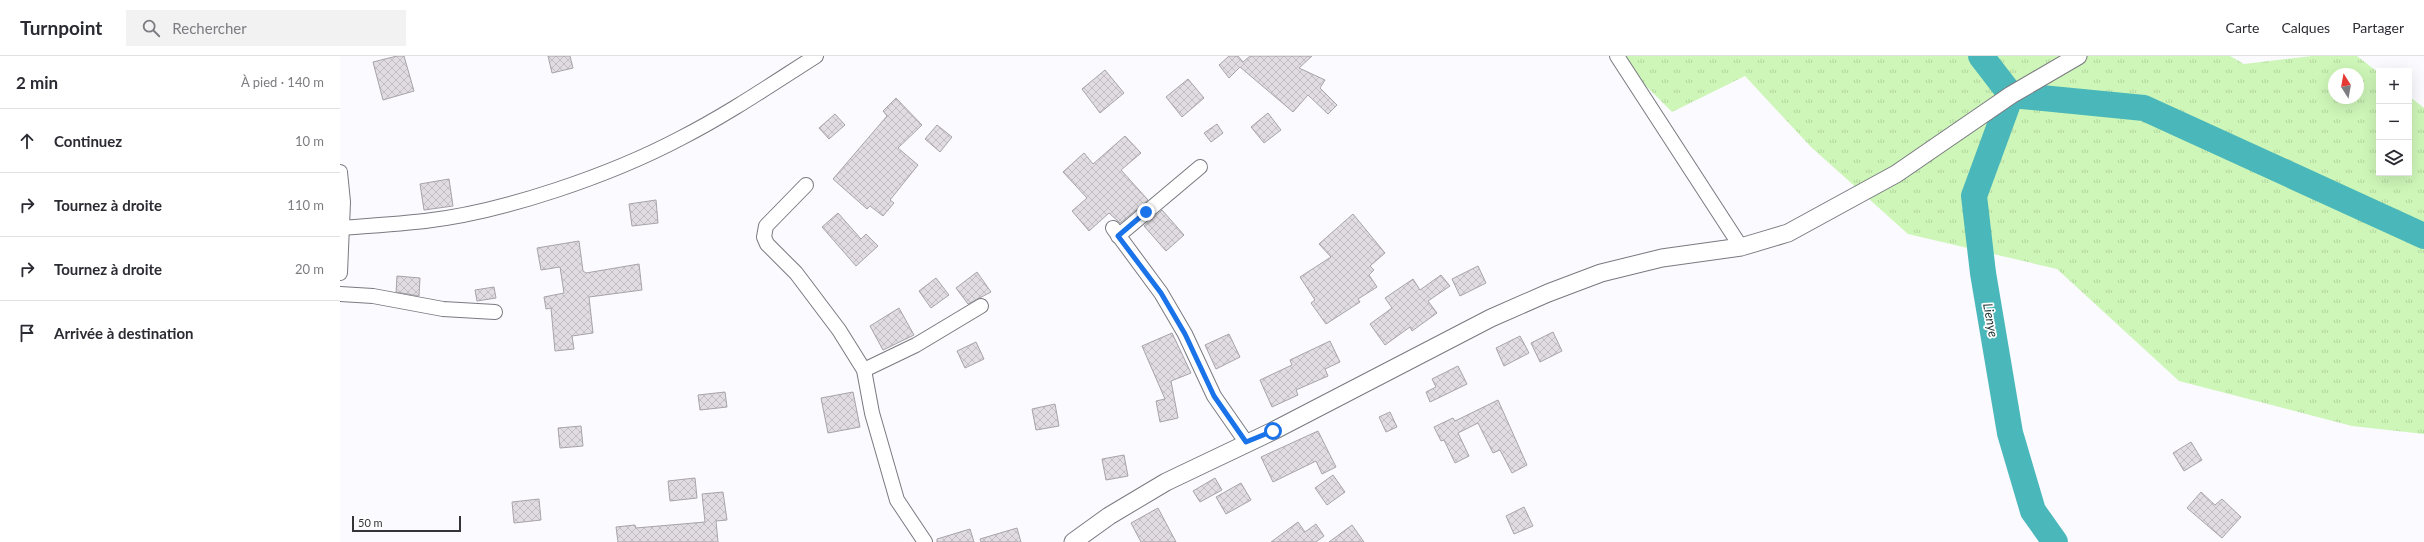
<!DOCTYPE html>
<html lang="fr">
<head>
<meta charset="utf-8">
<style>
	body { margin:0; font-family:Lato,sans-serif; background:#f2f2f3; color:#2b2b33 }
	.controls { position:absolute; right:12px; top:12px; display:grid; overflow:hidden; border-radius:0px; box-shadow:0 4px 16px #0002 }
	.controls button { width:36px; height:36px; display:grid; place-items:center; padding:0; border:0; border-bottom:1px solid #e1e1e2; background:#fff; color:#2b2b33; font:20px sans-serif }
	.compass { position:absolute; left:1988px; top:12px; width:36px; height:36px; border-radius:50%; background:#fff; box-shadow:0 4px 16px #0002; rotate:349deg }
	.scale { position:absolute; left:12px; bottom:10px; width:109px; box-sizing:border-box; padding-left:4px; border:2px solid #343437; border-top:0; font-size:11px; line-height:14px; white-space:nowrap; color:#343437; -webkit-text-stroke:3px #fff; paint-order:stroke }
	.stop { position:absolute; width:12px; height:12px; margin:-9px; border:3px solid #1a73e8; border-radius:50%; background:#fff }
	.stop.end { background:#1a73e8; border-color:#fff; box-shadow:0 1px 4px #0008 }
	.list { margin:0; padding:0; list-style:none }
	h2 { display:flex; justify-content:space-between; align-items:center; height:52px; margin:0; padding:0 16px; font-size:17px }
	h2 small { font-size:13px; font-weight:400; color:#7c7c81 }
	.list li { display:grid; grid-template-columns:26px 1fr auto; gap:12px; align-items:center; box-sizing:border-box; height:64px; padding:0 16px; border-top:1px solid #e1e1e2 }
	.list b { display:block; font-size:15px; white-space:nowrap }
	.list em { font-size:13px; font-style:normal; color:#7c7c81 }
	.icon { flex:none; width:22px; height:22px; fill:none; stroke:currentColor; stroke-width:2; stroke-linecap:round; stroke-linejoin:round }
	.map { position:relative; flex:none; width:2084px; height:486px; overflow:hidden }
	header { display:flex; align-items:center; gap:24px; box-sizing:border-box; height:56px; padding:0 20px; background:#fff; border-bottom:1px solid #e1e1e2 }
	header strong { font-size:19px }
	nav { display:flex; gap:22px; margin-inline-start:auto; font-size:14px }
	.search { width:280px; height:36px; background:#f2f2f3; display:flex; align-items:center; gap:10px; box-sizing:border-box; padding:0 14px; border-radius:0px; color:#7c7c81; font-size:15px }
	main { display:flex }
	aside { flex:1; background:#fff }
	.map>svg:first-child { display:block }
	.grass { fill:url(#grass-tufts); fill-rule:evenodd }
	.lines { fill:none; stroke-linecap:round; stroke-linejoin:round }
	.river { stroke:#4ab8ba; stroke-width:26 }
	.building { fill:url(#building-cross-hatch); stroke:#a8a3a9 }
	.minor-casing { stroke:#797a80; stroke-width:16 }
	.tertiary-casing { stroke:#797a80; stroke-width:19 }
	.minor { stroke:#fff; stroke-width:14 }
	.tertiary { stroke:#fff; stroke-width:17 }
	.route { stroke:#1a73e8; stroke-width:5 }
	.labels { text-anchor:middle; stroke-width:3.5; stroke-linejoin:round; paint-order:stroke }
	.water-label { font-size:13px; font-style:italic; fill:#1a3333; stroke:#fff }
</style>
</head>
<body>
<header>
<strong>Turnpoint</strong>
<div class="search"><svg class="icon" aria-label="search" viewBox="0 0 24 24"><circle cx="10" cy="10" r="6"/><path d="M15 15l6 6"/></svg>Rechercher</div>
<nav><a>Carte</a><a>Calques</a><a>Partager</a></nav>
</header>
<main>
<aside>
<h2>2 min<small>À pied · 140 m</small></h2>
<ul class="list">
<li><svg class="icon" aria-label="ahead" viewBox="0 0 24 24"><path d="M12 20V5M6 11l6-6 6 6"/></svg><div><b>Continuez</b></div><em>10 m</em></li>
<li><svg class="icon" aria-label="right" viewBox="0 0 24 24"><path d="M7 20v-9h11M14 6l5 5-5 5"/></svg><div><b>Tournez à droite</b></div><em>110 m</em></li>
<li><svg class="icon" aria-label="right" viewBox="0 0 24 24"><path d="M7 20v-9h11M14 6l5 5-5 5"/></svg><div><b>Tournez à droite</b></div><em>20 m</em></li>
<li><svg class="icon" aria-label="arrive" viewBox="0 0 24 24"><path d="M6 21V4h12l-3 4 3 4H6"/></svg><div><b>Arrivée à destination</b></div></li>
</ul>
</aside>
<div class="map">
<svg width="2084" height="486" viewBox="0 0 2084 486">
	<defs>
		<pattern id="grass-tufts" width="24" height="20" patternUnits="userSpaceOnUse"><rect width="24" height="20" fill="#cef6b8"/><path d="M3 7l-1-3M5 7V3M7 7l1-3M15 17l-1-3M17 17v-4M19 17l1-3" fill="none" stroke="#b2d49f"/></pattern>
		<pattern id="building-cross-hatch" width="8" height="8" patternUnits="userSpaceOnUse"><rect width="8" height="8" fill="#e1dce2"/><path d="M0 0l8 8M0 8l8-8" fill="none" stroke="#c2bdc2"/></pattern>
	</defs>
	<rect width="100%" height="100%" fill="#fafaff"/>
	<path class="grass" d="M1276 0H1890L1904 8 1972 0H2017L2039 17V117H2069V40L2084 52V378L2012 370 1839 325 1717 213 1568 178 1471 91 1405 20 1332 56ZM1994 18H2018V42H1994Z"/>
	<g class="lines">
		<g class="river">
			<polyline points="1641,0 1671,39 1804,52 2084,180"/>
			<polyline points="1671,39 1634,140 1643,217 1670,377 1693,455 1715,486"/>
		</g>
	</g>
	<g class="building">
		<polygon points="57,0 64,0 74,35 43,44 33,6"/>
		<polygon points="208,0 230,0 233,12 212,17"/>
		<polygon points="889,0 898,0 903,6 910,0 972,0 959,12 985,24 980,32 997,49 988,58 968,39 953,56 900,11 889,22 879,9"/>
		<polygon points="765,14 784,37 760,57 742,33"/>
		<polygon points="848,23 864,42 842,61 826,41"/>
		<polygon points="556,42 582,69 558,92 578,109 550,144 554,147 543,160 530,150 527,153 493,123 547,60 543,55"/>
		<polygon points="928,57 941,74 924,87 911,71"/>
		<polygon points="495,58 505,69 489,83 479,72"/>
		<polygon points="877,68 883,77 871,86 864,77"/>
		<polygon points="597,69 612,81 600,96 585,83"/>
		<polygon points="785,80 801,97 781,114 808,144 780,167 769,157 749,175 732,155 747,142 723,116 744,97 753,108"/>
		<polygon points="109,123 113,150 84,154 80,128"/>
		<polygon points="316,144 318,167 292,170 289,148"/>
		<polygon points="822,154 844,179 826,195 804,170"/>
		<polygon points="498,157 521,183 526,178 538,190 516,210 482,171"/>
		<polygon points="1013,158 1045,197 1030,210 1034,214 1029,219 1037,231 1018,243 1020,246 986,268 971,247 975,244 960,221 991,201 979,188"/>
		<polygon points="239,185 243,215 246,217 299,208 302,234 249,241 253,277 232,280 234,293 215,295 211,252 206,253 204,241 224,237 220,211 201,214 197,192"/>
		<polygon points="1138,210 1146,227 1120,240 1112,223"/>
		<polygon points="637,216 651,236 628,248 616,232"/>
		<polygon points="1101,219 1110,230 1088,245 1097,257 1072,275 1070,271 1045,289 1030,268 1052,252 1045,242 1073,223 1080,234"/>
		<polygon points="57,220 80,222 79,240 56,236"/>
		<polygon points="596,222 609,239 591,252 579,235"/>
		<polygon points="154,231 156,242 137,245 135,234"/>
		<polygon points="559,252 574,279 543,294 530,270"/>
		<polygon points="1213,276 1222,295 1200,306 1191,287"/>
		<polygon points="832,277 851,317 831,325 838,362 820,366 816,345 825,343 802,290"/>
		<polygon points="889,278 900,301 876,313 865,289"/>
		<polygon points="1180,280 1189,297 1164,310 1156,292"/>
		<polygon points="990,285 1000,306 985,313 988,320 956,334 958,339 932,351 920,324 952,309 950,304"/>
		<polygon points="636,286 644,303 625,312 617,295"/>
		<polygon points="1118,310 1127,328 1090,346 1086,336 1096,331 1092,323"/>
		<polygon points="385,336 387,351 360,354 358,339"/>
		<polygon points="513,336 520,371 488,377 481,342"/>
		<polygon points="1158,344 1187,409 1172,417 1160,394 1153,397 1138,367 1118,377 1129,400 1115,407 1104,384 1101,385 1094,371 1113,362 1115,365"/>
		<polygon points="715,348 719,370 696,374 692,353"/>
		<polygon points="1050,356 1057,371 1046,376 1039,361"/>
		<polygon points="241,370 243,390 220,392 218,372"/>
		<polygon points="978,375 996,411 982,418 976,405 933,426 921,401"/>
		<polygon points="1851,386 1862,404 1844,415 1833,397"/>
		<polygon points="784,399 788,420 766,424 762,403"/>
		<polygon points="993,419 1005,436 987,449 975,432"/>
		<polygon points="355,422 357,442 330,445 328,425"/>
		<polygon points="875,422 882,434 860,446 853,435"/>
		<polygon points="901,427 911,444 886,458 876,441"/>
		<polygon points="383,436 387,464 376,465 378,486 278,486 276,471 295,469 296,472 365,466 362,438"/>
		<polygon points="1861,436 1875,449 1882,443 1901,461 1882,482 1847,452"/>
		<polygon points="199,443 201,464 174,467 172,446"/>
		<polygon points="1184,451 1193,470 1174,478 1166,460"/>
		<polygon points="818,452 836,486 801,486 791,467"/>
		<polygon points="958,466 965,476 976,468 984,480 976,486 931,486"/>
		<polygon points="1012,469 1024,486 989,486"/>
		<polygon points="677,472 681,486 641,486 640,483"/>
		<polygon points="630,473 634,486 597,486 597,483"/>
	</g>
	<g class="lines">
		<defs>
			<g id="minor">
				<polyline points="1277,0 1401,191"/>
				<polyline points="0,116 3,146 0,217"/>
				<polyline points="466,129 426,170 424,181 427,188 456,217 499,274 524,314 532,357 557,444 585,486"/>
				<path d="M1 172C29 170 57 168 85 165 164 156 271 119 341 82 388 58 432 28 476 0"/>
				<polyline points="773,172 821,237 845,278 874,340 906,386"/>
				<polyline points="778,180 860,111"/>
				<polyline points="0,238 33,240 103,253 155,256"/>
				<polyline points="524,314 576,289 641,250"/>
			</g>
			<polyline id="tertiary" points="733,486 769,460 826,426 933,375 1151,262 1208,237 1261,217 1322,202 1401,191 1448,177 1556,118 1671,39 1738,0"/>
		</defs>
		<use href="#minor" class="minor-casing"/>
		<use href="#tertiary" class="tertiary-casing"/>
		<use href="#minor" class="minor"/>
		<use href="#tertiary" class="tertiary"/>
	</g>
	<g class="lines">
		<polyline class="route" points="806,156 778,180 821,237 845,278 874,340 906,386 933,375"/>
	</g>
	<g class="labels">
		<g class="water-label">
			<text transform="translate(1651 264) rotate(80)" y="5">Lienye</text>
		</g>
	</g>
</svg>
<div class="controls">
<button>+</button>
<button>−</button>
<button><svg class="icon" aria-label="layers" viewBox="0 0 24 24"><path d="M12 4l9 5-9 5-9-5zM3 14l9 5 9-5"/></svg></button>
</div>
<svg class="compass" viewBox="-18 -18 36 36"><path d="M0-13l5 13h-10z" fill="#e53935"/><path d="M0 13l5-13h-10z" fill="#7c7c81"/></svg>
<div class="scale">50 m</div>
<div class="stop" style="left:933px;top:375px"></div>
<div class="stop end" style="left:806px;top:156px"></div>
</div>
</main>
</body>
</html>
